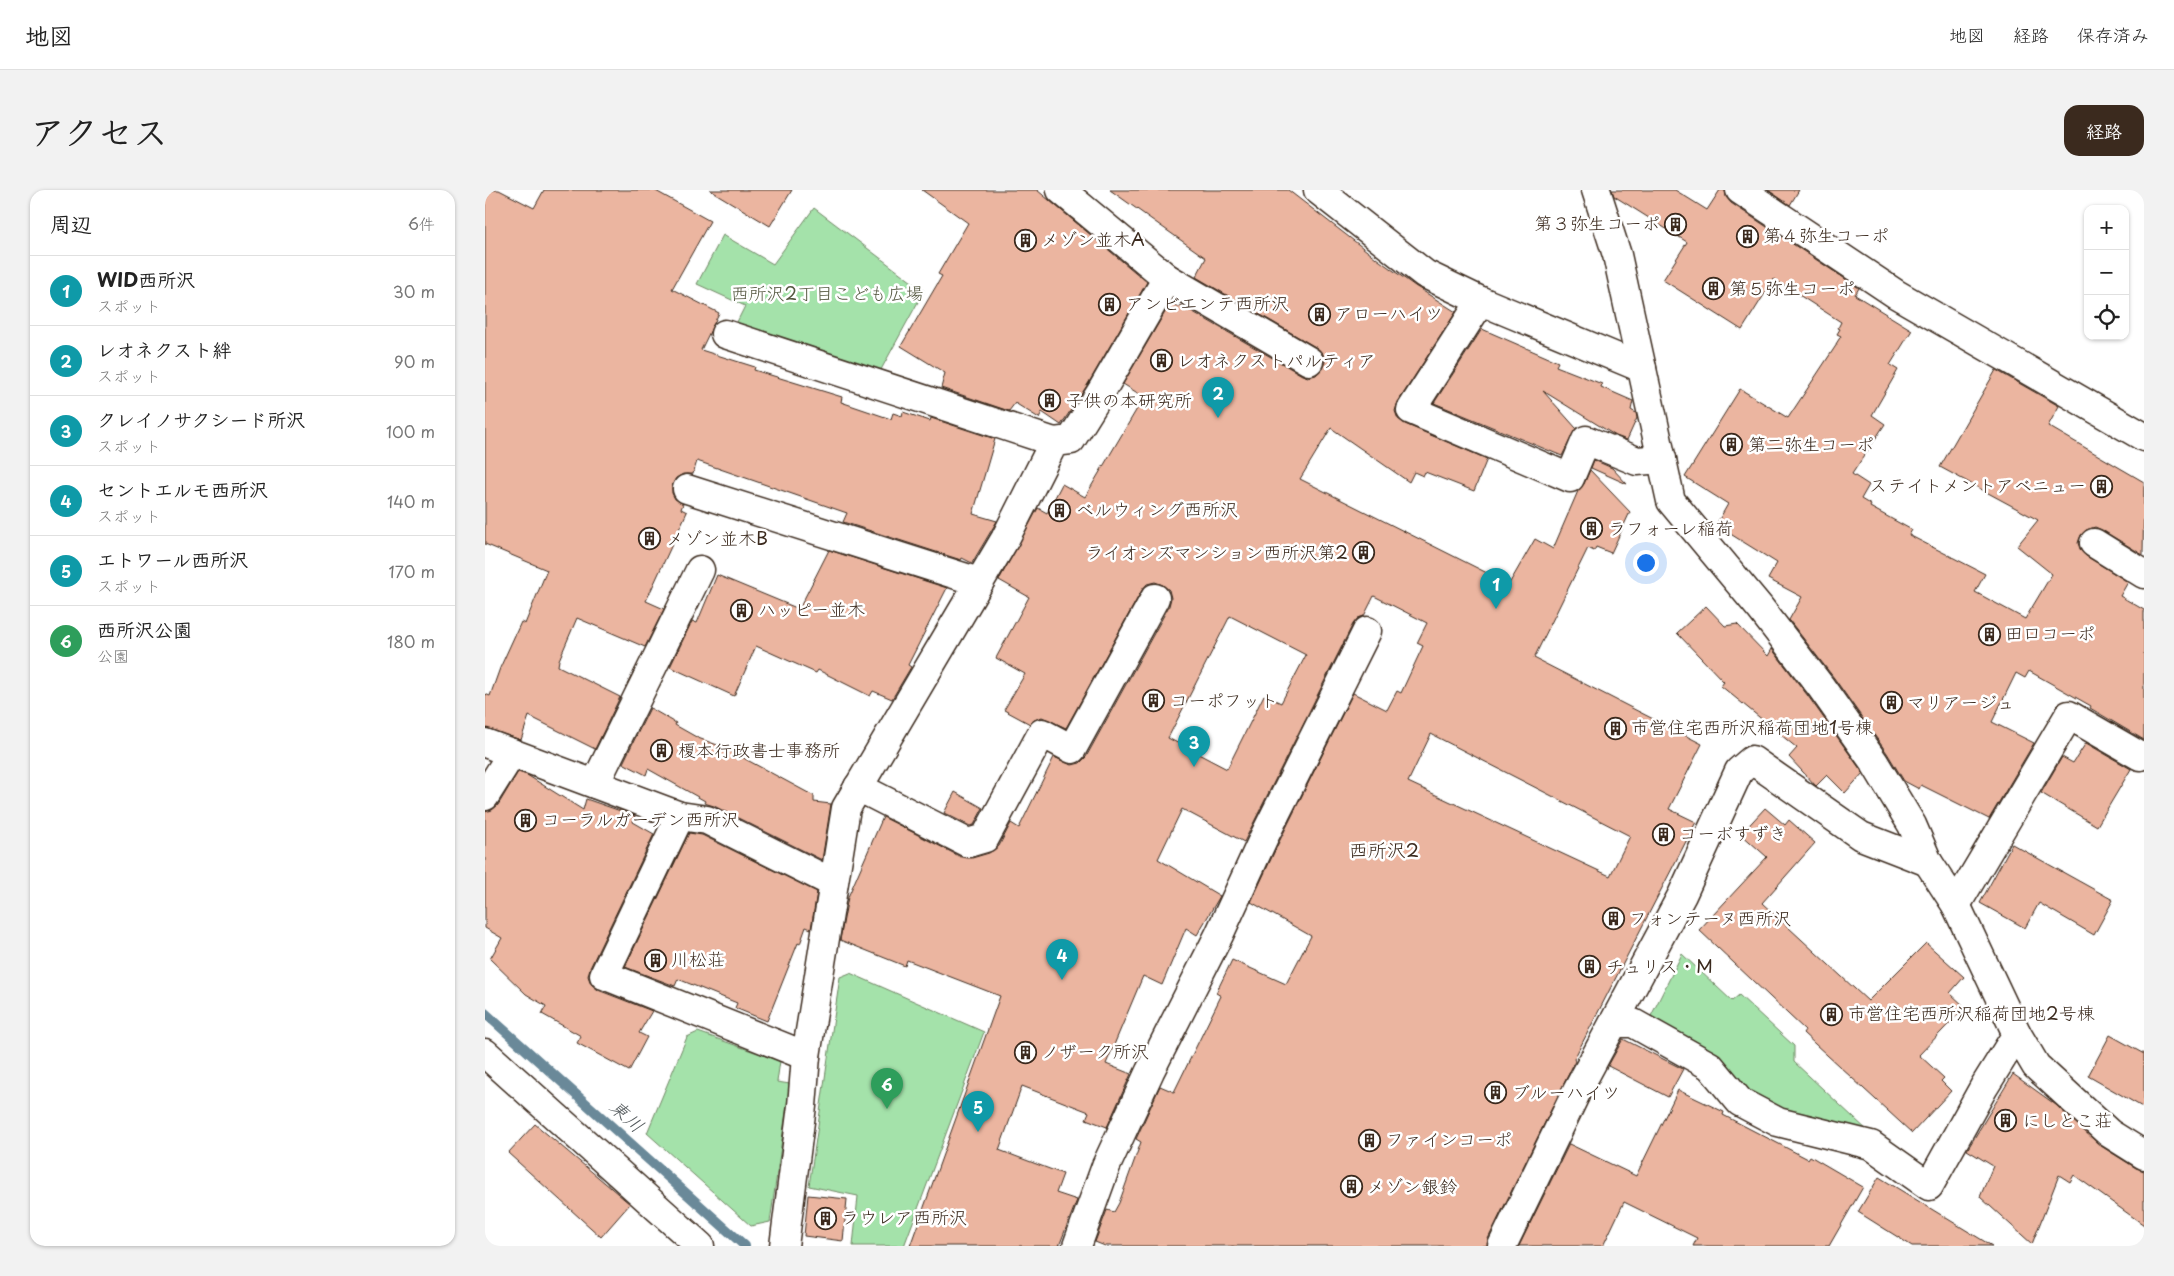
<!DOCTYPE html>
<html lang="ja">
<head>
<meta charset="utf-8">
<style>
	body { margin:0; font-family:"Playpen Sans","Klee One",sans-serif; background:#f2f2f2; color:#222 }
	.controls { position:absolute; right:15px; top:15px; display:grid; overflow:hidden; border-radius:10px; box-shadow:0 1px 4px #0004 }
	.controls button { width:45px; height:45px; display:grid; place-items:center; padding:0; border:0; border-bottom:1px solid #e0e0e0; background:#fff; color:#222; font:25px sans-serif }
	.you { position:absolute; left:1160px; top:372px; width:18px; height:18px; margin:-12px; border:4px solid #fff; border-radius:50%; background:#1a73e8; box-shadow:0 0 0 8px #1a73e833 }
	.badge { display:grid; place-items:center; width:32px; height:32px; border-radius:50%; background:#3b2a1e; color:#fff; font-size:16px; font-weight:700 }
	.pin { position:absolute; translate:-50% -41px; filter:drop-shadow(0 1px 2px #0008) }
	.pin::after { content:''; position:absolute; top:26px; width:18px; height:15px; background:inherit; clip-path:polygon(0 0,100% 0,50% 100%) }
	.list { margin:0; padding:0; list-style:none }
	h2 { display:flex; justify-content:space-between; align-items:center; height:65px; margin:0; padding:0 20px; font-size:21px }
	h2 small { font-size:16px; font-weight:400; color:#767676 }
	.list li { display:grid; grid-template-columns:32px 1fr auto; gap:15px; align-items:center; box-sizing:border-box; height:70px; padding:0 20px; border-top:1px solid #e0e0e0 }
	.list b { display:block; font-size:19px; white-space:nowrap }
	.list p { margin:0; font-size:16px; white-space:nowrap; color:#767676 }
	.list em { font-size:16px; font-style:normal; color:#767676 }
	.icon { flex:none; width:28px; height:28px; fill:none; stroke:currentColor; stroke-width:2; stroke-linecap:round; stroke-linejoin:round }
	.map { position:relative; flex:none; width:1659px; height:1056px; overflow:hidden; border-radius:15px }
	header { display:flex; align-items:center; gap:30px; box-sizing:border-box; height:70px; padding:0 25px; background:#fff; border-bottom:1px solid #e0e0e0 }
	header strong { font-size:24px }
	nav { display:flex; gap:28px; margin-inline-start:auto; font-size:18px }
	.intro { display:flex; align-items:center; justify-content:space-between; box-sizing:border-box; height:120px; padding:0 30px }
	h1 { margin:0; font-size:35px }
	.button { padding:12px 22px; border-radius:15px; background:#3b2a1e; color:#fff; font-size:18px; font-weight:700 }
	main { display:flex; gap:30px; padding:0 30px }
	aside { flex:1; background:#fff; border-radius:15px; box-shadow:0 1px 4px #0004 }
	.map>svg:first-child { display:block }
	.green { fill:#a4e2aa; stroke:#708664 }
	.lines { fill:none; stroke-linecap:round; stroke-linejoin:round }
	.stream { stroke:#6a8999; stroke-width:10 }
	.building { fill:#ebb5a0; stroke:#3b2a1e; fill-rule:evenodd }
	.minor-casing { stroke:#3b2a1e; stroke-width:31 }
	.minor { stroke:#fff; stroke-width:28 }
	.labels { text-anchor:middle; stroke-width:5; stroke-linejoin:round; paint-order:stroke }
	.poi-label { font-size:18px; fill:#3b2a1e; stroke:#fff; text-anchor:start }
	.park-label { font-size:18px; fill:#555841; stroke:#fff }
	.neighbourhood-label { font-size:19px; fill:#3b2a1e; stroke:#fff }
	.water-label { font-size:19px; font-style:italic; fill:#53595c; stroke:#fff }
</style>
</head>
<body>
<header>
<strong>地図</strong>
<nav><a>地図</a><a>経路</a><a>保存済み</a></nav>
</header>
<div class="intro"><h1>アクセス</h1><a class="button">経路</a></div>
<main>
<aside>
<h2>周辺<small>6件</small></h2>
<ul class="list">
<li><span class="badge" style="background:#0f9aa8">1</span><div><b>WID西所沢</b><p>スポット</p></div><em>30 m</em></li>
<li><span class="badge" style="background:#0f9aa8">2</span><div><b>レオネクスト絆</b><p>スポット</p></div><em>90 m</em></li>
<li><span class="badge" style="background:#0f9aa8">3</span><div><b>クレイノサクシード所沢</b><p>スポット</p></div><em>100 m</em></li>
<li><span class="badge" style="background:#0f9aa8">4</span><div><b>セントエルモ西所沢</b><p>スポット</p></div><em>140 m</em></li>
<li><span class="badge" style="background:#0f9aa8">5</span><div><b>エトワール西所沢</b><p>スポット</p></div><em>170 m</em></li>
<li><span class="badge" style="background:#2e9e5b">6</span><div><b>西所沢公園</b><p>公園</p></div><em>180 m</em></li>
</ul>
</aside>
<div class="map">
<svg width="1659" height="1056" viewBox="0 0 1659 1056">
	<rect width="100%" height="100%" fill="#fff"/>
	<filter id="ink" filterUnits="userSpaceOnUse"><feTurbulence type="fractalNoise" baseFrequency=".02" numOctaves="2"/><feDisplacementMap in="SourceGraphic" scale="10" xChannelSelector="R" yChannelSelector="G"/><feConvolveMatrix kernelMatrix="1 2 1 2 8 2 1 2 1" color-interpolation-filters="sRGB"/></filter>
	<g filter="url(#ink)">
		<g class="green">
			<polygon points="329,18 439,101 392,187 250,136 260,116 212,94 238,45 288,74"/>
			<polygon points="1197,764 1247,811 1254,805 1309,856 1309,872 1384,942 1301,921 1283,913 1163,832"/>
			<polygon points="365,783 499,842 419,1056 368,1056 373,1006 324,996 355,787"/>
			<polygon points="213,842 295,871 292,892 305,894 285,1032 266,1036 162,943 202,847"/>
		</g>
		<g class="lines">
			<polyline class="stream" points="0,823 260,1056"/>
		</g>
		<g class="building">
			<polygon points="0,0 14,0 49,18 59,0 169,0 225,31 187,99 234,123 216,160 270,177 269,180 357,207 356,212 406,229 408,223 417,226 418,222 445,231 446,228 510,249 488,324 512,331 487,373 477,368 476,370 358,332 362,323 212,271 208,284 198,284 191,288 187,295 187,303 190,309 198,314 196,319 202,322 161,411 179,419 160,457 92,428 74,470 73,476 135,507 110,559 44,526 36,550 0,538 0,504 5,506 15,478 36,432 40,434 62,380 0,354"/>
			<polygon points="225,0 307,0 285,36"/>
			<polygon points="437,0 552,0 662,92 603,194 576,235 557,222 554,228 530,213 524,221 456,198 460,183 416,156 457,86 453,84 483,33"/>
			<path d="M625 0H803L895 71 930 96 971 122 913 212 910 221 913 229 920 234 1002 269 989 301 940 282 938 286 929 282 924 292 846 238 815 289 1024 394 1050 349 1068 359 1093 301 1099 294 1105 280 1145 322 1126 363 1111 357 1109 361 1103 358 1049 468 1217 554 1184 619 1211 632 1089 869 1090 871 1003 1049 1002 1056H620L610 1052 622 1020 629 1022 634 1013 656 952 651 949 675 896 689 902 736 806 731 803 747 770 801 794 826 746 766 712 793 654 868 503 902 520 912 501 916 503 938 456 932 453 942 433 889 406 879 426 873 428 868 434 759 652 697 619 673 669 735 706 712 745 701 738 677 795 658 786 621 874 646 884 622 937 601 929 604 922 537 896 514 960 578 984 571 1003 592 1010 574 1056H425L515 806 422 770 420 776 355 750 363 707 398 627 476 667 487 668 504 663 514 656 526 633 534 638 569 567 587 575 595 573 601 567 684 416 686 408 684 400 678 395 670 392 662 394 657 400 581 538 557 527 549 530 545 534 519 520 540 484 511 468 544 407 514 390 553 318 562 323 577 294 600 307 659 207 638 194 686 112 694 118 696 115 817 185 823 187 831 185 837 179 840 172 838 164 832 158 711 87 721 68ZM745 426 821 465 796 513 779 505 742 579 683 548ZM946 544 1145 646 1125 686 923 592Z"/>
			<polygon points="1127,0 1190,0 1222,20 1235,0 1240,0 1241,7 1246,13 1374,98 1370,105 1427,140 1405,175 1413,180 1387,225 1400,234 1367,284 1384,295 1376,309 1386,315 1385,317 1427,340 1424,345 1500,384 1490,402 1540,429 1567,384 1532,356 1553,330 1455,277 1511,180 1574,216 1563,236 1659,292 1658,365 1617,340 1610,337 1601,340 1596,345 1593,353 1596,361 1601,366 1643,392 1635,406 1659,420 1659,550 1605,518 1606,516 1544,481 1540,488 1531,483 1507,532 1549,553 1504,629 1436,595 1434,599 1419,591 1402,563 1349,488 1304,430 1317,407 1283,389 1292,373 1231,335 1243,314 1200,287 1255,199 1303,228 1352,154 1351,154 1356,146 1352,144 1355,139 1353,138 1356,132 1289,89 1257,140 1178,90 1202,52 1129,6"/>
			<polygon points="1283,0 1314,0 1305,15"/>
			<polygon points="997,139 1073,172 1071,176 1117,194 1116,197 1148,211 1146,220 1151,223 1152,228 1142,250 1131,246 1058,201 1091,238 1077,266 949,213"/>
			<polygon points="1109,270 1127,278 1142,294 1106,278"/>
			<polygon points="344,360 462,398 423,475 426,477 407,509 388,501 385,506 333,480 331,483 271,456 249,506 185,477 207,431 212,433 232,385 314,419"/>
			<polygon points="1221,416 1240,436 1252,434 1283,466 1287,459 1323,506 1378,583 1360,603 1342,585 1331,596 1304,567 1312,558 1236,496 1239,492 1192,443"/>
			<polygon points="165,518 191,533 190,535 213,548 238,557 329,606 329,612 346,614 337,670 229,616 219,613 220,611 163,579 161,585 138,573"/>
			<polygon points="1601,553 1646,579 1612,636 1556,603 1577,567 1588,573"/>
			<polygon points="33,582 42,585 98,620 101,609 150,626 148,632 169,644 105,778 103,786 106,794 113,800 167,821 154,843 162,847 144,881 92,853 96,846 57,824 61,816 41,804 5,769 17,748 0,738 0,622 7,620 13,615"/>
			<polygon points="470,602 498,618 489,635 485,636 459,623"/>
			<polygon points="1280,618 1300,635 1304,630 1330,653 1277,713 1383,811 1441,753 1479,787 1465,803 1480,817 1434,865 1459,888 1456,891 1466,901 1427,943 1318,843 1320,840 1214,740 1282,667 1256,644"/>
			<polygon points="204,643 217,645 332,702 326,739 321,737 315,754 313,753 282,831 250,818 252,813 193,789 190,796 140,777"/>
			<polygon points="1527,654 1628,710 1609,745 1554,713 1540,738 1495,713"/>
			<polygon points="1625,845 1659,864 1659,918 1603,886"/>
			<polygon points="1138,849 1198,879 1183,907 1123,876"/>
			<polygon points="1528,884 1571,915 1616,956 1651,978 1659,981 1659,1035 1589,985 1585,992 1574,985 1547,1054 1495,1007 1508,976 1482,960"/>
			<polygon points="1193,900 1239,922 1238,925 1323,969 1325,966 1378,997 1344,1056 1208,1056 1212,1048 1139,1012 1118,1056 1034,1056 1084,954 1151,986"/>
			<polygon points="50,934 145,1014 116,1047 23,963"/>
			<polygon points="1394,987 1507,1056 1427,1056 1373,1022"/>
			<polygon points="323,1005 362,1009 358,1051 319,1046"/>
		</g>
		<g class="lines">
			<defs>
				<g id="minor">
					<polyline points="576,0 682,88 824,171"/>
					<polyline points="833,0 940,84 996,111 1157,178"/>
					<polyline points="1111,0 1132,65 1186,311 1275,418 1336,497 1389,572 1427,635 1443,672 1471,715 1532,844 1551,876 1624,943 1659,965"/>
					<polyline points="1255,0 1411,104 1659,247"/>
					<polyline points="996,111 926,220 1085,288 1101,250 1152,271 1177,269"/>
					<polyline points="240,144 569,252"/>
					<polyline points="202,299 494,392"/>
					<polyline points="1609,353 1659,384"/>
					<polyline points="0,553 195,626 119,785 321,866"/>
					<polyline points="110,594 215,380"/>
					<polyline points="373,597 483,653 500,648 557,543 587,559 670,408"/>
					<polyline points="0,606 27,563"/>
					<polyline points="195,626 222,630 348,693"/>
					<polyline points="1471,715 1584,525 1655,566"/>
					<polyline points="1129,833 1148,833 1225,876 1255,912 1293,932 1386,955 1444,996 1499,897 1532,844"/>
					<polyline points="0,863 215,1056"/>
					<polyline points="299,1056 317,916 321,866 361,618 520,349 569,252 586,250 616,202 682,88"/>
					<polyline points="592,1056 621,976 665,881 734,745 779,647 882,441"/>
					<polyline points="1017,1056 1092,901 1197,705 1254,581 1267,570 1376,646 1443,672"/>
				</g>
			</defs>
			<use href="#minor" class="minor-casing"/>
			<use href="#minor" class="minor"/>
		</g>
	</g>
	<defs>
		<symbol id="building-ring" viewBox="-11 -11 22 22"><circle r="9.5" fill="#fff" stroke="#3b2a1e" stroke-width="1.5"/><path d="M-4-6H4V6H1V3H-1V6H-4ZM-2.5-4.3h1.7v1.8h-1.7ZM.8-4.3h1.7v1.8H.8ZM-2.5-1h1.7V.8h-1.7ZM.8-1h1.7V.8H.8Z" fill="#3b2a1e"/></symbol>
	</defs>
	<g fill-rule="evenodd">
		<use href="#building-ring" x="1178" y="22" width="25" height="25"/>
		<use href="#building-ring" x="1250" y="34" width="25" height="25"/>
		<use href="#building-ring" x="528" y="38" width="25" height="25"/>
		<use href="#building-ring" x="1216" y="86" width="25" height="25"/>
		<use href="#building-ring" x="612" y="102" width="25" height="25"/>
		<use href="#building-ring" x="822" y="112" width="25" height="25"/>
		<use href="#building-ring" x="664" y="158" width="25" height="25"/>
		<use href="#building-ring" x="552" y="198" width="25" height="25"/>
		<use href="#building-ring" x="1234" y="242" width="25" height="25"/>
		<use href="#building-ring" x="1604" y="284" width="25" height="25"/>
		<use href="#building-ring" x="562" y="308" width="25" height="25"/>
		<use href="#building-ring" x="1094" y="326" width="25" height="25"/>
		<use href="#building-ring" x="152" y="336" width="25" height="25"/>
		<use href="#building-ring" x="866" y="350" width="25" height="25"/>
		<use href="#building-ring" x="244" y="408" width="25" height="25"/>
		<use href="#building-ring" x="1492" y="432" width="25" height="25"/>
		<use href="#building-ring" x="656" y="498" width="25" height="25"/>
		<use href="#building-ring" x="1394" y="500" width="25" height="25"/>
		<use href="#building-ring" x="1118" y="526" width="25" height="25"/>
		<use href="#building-ring" x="164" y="548" width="25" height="25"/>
		<use href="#building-ring" x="28" y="618" width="25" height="25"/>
		<use href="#building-ring" x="1166" y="632" width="25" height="25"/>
		<use href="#building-ring" x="1116" y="716" width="25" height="25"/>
		<use href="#building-ring" x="158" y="758" width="25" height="25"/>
		<use href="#building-ring" x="1092" y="764" width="25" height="25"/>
		<use href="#building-ring" x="1334" y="812" width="25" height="25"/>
		<use href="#building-ring" x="528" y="850" width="25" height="25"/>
		<use href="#building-ring" x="998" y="890" width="25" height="25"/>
		<use href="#building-ring" x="1508" y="918" width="25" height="25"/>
		<use href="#building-ring" x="872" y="938" width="25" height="25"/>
		<use href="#building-ring" x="854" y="984" width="25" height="25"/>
		<use href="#building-ring" x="328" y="1016" width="25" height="25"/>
	</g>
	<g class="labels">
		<g class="poi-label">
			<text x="1175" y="40" text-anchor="end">第３弥生コーポ</text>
			<text x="1278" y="52">第４弥生コーポ</text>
			<text x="556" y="56">メゾン並木A</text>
			<text x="1244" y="105">第５弥生コーポ</text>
			<text x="641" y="120">アンビエンテ西所沢</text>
			<text x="850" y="130">アローハイツ</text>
			<text x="692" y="177">レオネクストパルティア</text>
			<text x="581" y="217">子供の本研究所</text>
			<text x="1263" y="261">第二弥生コーポ</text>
			<text x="1601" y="302" text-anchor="end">ステイトメントアベニュー</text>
			<text x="591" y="326">ベルウィング西所沢</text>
			<text x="1123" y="345">ラフォーレ稲荷</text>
			<text x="181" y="355">メゾン並木B</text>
			<text x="863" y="369" text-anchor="end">ライオンズマンション西所沢第2</text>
			<text x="273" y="426">ハッピー並木</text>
			<text x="1520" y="450">田口コーポ</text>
			<text x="685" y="517">コーポフット</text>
			<text x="1422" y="519">マリアージュ</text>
			<text x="1146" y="544">市営住宅西所沢稲荷団地1号棟</text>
			<text x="193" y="567">榎本行政書士事務所</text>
			<text x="57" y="636">コーラルガーデン西所沢</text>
			<text x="1194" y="650">コーボすずき</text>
			<text x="1144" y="735">フォンテーヌ西所沢</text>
			<text x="186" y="776">川松荘</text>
			<text x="1121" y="783">チュリス・M</text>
			<text x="1363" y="830">市営住宅西所沢稲荷団地2号棟</text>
			<text x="556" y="868">ノザーク所沢</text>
			<text x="1027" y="909">ブルーハイツ</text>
			<text x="1537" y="937">にしとこ荘</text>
			<text x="901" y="956">ファインコーポ</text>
			<text x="882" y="1003">メゾン銀鈴</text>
			<text x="356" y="1034">ラウレア西所沢</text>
		</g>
		<g class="park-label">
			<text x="342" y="110">西所沢2丁目こども広場</text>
		</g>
		<g class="neighbourhood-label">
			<text x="899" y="667">西所沢2</text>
		</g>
		<g class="water-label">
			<text transform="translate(142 926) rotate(42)" y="7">東川</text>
		</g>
	</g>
</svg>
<div class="controls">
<button>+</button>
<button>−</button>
<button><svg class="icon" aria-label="locate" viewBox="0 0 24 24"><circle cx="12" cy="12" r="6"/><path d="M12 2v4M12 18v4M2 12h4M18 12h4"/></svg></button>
</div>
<div class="you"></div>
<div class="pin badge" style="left:1011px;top:419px;background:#0f9aa8">1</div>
<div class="pin badge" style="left:733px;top:228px;background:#0f9aa8">2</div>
<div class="pin badge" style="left:709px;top:577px;background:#0f9aa8">3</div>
<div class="pin badge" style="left:577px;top:790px;background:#0f9aa8">4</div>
<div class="pin badge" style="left:493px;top:942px;background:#0f9aa8">5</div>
<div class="pin badge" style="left:402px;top:919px;background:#2e9e5b">6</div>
</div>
</main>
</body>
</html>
